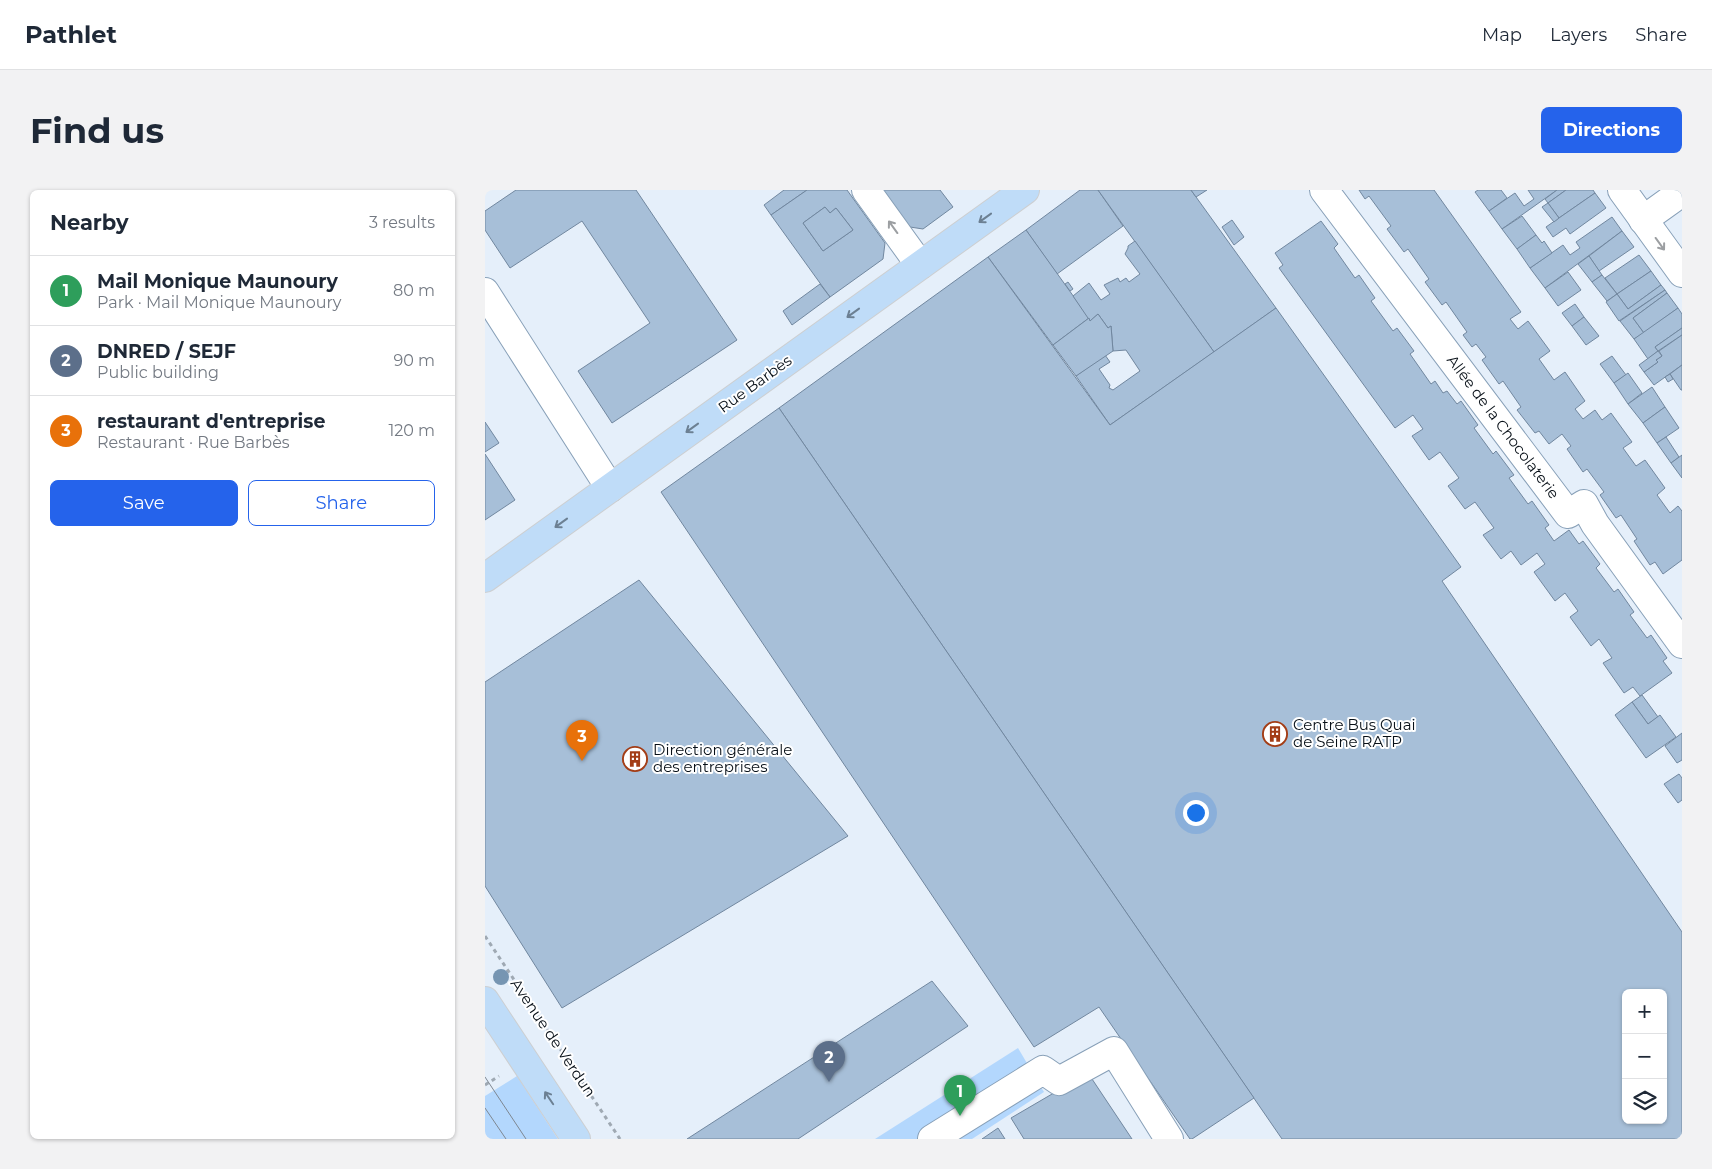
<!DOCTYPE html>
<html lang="en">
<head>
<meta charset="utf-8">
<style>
	body { margin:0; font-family:Montserrat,sans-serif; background:#f2f2f3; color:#1f2937 }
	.controls { position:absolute; right:15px; bottom:15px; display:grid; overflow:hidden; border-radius:8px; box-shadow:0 1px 4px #0004 }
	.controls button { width:45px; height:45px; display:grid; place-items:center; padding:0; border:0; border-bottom:1px solid #e0e1e3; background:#fff; color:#1f2937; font:25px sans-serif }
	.you { position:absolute; left:710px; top:622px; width:18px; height:18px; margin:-12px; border:4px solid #fff; border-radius:50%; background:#1a73e8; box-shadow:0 0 0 8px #1a73e833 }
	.badge { display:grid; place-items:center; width:32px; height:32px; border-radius:50%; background:#2563eb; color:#fff; font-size:16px; font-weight:700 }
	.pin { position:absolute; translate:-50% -41px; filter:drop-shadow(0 1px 2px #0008) }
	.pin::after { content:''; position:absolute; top:26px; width:18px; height:15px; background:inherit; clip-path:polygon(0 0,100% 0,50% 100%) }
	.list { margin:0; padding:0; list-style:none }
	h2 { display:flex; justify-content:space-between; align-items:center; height:65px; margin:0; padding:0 20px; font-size:21px }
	h2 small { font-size:16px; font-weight:400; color:#747a83 }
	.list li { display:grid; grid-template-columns:32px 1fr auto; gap:15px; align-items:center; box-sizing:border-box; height:70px; padding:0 20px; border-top:1px solid #e0e1e3 }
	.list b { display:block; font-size:19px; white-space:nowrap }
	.list p { margin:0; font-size:16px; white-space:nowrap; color:#747a83 }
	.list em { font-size:16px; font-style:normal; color:#747a83 }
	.actions { display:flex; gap:10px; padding:15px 20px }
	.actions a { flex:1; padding:11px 0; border:1px solid #2563eb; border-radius:8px; text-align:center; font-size:18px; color:#2563eb }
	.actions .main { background:#2563eb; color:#fff }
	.icon { flex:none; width:28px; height:28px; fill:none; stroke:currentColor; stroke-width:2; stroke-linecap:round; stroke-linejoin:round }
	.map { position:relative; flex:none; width:1197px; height:949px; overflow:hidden; border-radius:8px }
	header { display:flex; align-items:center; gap:30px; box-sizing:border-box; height:70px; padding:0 25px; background:#fff; border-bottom:1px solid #e0e1e3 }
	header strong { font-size:24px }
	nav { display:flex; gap:28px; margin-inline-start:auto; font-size:18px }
	.intro { display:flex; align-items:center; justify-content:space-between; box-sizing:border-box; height:120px; padding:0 30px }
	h1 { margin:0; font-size:35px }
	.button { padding:12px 22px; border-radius:8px; background:#2563eb; color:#fff; font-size:18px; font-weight:700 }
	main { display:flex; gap:30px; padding:0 30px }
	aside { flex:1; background:#fff; border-radius:8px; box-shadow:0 1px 4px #0004 }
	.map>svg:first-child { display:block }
	.green { fill:#b3d7fd }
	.building { fill:#a7bfd8; stroke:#71879f; fill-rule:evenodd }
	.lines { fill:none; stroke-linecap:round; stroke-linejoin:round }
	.minor-casing { stroke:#88a0b8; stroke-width:30 }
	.major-casing { stroke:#cdcfd1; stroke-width:30 }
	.path { stroke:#9fa9b3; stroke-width:3; stroke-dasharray:4 4; stroke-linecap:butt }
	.minor { stroke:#fff; stroke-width:28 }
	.major { stroke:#bfdcf8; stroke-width:28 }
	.tram { stroke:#7e8791; stroke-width:1 }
	.tree { fill:#7695b2 }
	.oneway { stroke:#6c8093 }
	.oneway2 { stroke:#9c9fa2 }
	.labels { text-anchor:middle; stroke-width:4; stroke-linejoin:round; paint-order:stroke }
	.street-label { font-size:15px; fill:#070f17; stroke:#fff }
	.poi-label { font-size:15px; fill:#070f17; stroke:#fff; text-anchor:start }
</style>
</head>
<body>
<header>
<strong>Pathlet</strong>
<nav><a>Map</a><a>Layers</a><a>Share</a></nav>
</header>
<div class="intro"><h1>Find us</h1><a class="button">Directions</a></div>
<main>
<aside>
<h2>Nearby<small>3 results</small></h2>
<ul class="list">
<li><span class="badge" style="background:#2e9e5b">1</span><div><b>Mail Monique Maunoury</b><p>Park · Mail Monique Maunoury</p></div><em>80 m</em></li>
<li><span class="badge" style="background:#5c6f8a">2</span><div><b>DNRED / SEJF</b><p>Public building</p></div><em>90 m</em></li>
<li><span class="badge" style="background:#e8710a">3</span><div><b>restaurant d'entreprise</b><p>Restaurant · Rue Barbès</p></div><em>120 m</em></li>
</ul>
<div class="actions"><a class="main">Save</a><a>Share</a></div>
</aside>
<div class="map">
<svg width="1197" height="949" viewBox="0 0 1197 949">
	<rect width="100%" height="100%" fill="#e5effa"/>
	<g class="green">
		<polygon points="533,858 559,902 487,949 390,949"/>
		<polygon points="32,886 73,949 0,949 0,906"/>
	</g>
	<g class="building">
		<polygon points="31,0 151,0 252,150 127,233 93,181 165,133 97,31 25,78 0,40 0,21"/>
		<polygon points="299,0 322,0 286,25 279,15"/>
		<path d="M322 0H362L400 53 398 69 345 107 286 25ZM340 17 345 23 351 18 368 40 338 61 318 33Z"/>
		<polygon points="398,0 455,0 468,17 438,39 425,37"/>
		<polygon points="595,0 613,0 638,36 572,84 541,40"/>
		<polygon points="613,0 706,0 791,118 729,162"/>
		<polygon points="706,0 722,0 711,7"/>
		<polygon points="874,0 949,0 1036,122 1025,129 1033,139 1043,131 1065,161 1054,169 1069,190 1080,182 1100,211 1090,219 1098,229 1110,220 1117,230 1126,223 1147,252 1138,258 1151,276 1160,270 1180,298 1172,305 1185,323 1193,316 1197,321 1197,370 1178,384 1170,372 1165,375 1149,351 1152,349 1136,325 1131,328 1115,305 1119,302 1102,279 1098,282 1082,259 1086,256 1077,244 1064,254 1054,241 1050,243 1032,220 1036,217 1018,191 1014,194 997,170 1001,167 991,154 987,157 978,145 982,142 961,112 957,115 940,92 944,89 923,59 919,62 902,39 906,36 884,6 880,9"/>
		<polygon points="993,0 1016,0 1022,8 1004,21 990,2"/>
		<polygon points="1043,0 1072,0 1017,39 1004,21 1030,3 1039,16 1049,9"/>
		<polygon points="1072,0 1081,0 1063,13 1060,9"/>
		<polygon points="1081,0 1108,0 1110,3 1074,28 1063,13"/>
		<polygon points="1110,3 1121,18 1085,44 1081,38 1068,47 1061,37"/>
		<polygon points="1063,13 1074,28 1069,32 1057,17"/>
		<polygon points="340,17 345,23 351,18 368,40 338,61 318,33"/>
		<polygon points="1037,26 1051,45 1032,59 1017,39"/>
		<polygon points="1127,27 1137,41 1060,98 1045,78 1078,55 1085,65 1095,58 1091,52"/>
		<polygon points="747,30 759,47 749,55 737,37"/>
		<polygon points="836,31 853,54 849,58 870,88 874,85 890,108 886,111 908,141 912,138 929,161 925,164 946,194 950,191 958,203 962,201 972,214 976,211 993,235 989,238 1008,264 1011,261 1029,285 1024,288 1043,314 1047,311 1064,335 1060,338 1069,351 1084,340 1094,354 1098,351 1115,374 1111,378 1129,402 1133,399 1149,422 1145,425 1162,448 1166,445 1182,468 1178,471 1187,483 1155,506 1148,497 1139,503 1118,473 1127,468 1114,449 1106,456 1085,427 1093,421 1080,403 1070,411 1049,382 1060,374 1052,363 1036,375 1026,361 1016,369 998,345 1009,338 990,312 980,319 963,296 974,288 955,262 944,270 927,246 938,239 928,225 910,238 794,78 798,75 790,63"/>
		<polygon points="541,40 604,128 568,155 503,67"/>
		<polygon points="1137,41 1149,57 1114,81 1104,66"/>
		<polygon points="1051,45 1057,53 1059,51 1067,63 1045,78 1032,59"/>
		<polygon points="650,51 729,162 625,235 591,186 620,165 625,172 614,179 625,195 624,198 628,200 655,181 641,160 628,161 626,136 623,138 613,124 605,131 588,106 604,93 616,110 625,104 619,95 633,88 635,92 641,88 644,92 655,84 640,64 643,58 643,56"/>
		<polygon points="1154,65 1166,81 1132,104 1120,88"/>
		<polygon points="1104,66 1117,85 1107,92 1093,74"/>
		<path d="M503 67 625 235 791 118 976 377 957 391 1197 742V949H797L294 218ZM1141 803H1178V930H1141Z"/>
		<polygon points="1166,81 1176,95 1143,119 1132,104"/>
		<polygon points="1083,82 1096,100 1073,116 1060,98"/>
		<polygon points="1117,85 1132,104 1122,111 1107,92"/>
		<polygon points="583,92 588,99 585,101 580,94"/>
		<polygon points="335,94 345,107 307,135 298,121"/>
		<polygon points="1176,95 1180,100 1134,131 1121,112 1132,104 1143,119"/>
		<polygon points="1180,100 1182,103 1148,128 1159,143 1149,149 1135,131"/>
		<polygon points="1182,103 1193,118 1159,143 1148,128"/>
		<polygon points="1090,114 1099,127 1087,136 1077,123"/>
		<polygon points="1193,118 1197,124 1197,138 1170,157 1173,161 1163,169 1149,149"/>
		<polygon points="613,124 623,138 626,136 628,161 591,186 568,155 604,128 605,131"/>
		<polygon points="1099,127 1114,146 1101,155 1087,136"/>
		<polygon points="1197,138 1197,145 1173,161 1170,157"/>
		<polygon points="1197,145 1197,175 1169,195 1159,182 1173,172 1171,170 1177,166 1174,161"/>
		<polygon points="1173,161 1177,166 1171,170 1173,172 1159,182 1154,175"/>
		<polygon points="1127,166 1141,185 1129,193 1115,174"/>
		<polygon points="1197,175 1197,200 1196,200 1185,184"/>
		<polygon points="1143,183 1157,203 1143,214 1129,193"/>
		<polygon points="1185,184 1188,189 1183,192 1180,187"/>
		<polygon points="1167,197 1180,217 1158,233 1143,214"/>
		<polygon points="1180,217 1194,238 1172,253 1158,233"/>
		<polygon points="294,218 769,908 707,949 705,949 614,817 549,857 176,302"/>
		<polygon points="0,232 14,253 0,262"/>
		<polygon points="1181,247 1194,267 1186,273 1172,253"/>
		<polygon points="0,264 30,310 0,330"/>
		<polygon points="1197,265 1197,288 1186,273"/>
		<polygon points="154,390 363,646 77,818 0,696 0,492"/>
		<polygon points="1157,505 1173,527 1163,534 1147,512"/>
		<polygon points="1147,512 1163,534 1175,525 1191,547 1161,568 1130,525"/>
		<polygon points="1197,543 1197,570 1192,573 1180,556"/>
		<polygon points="1194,584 1197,588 1197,610 1193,613 1179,594"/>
		<polygon points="447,791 483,836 313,949 202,949"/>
		<polygon points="603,883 647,949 539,949 526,928"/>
		<polygon points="513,938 520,949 497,949"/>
	</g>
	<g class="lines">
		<defs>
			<g id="minor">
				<polyline points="381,0 435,75"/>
				<polyline points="839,0 1083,324 1099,314 1110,334 1197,454"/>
				<polyline points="1137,0 1197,83"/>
				<polyline points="1158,30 1197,2"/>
				<polyline points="0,102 125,298"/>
				<polyline points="447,949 558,880 574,891 629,861 684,949"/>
			</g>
			<g id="major">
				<polyline points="0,388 540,0"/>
				<polyline points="0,811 91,949"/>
			</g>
		</defs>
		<use href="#minor" class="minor-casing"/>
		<use href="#major" class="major-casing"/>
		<g class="path">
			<polyline points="0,746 135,949"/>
			<polyline points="0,895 14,886"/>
		</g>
		<use href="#minor" class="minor"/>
		<use href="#major" class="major"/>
		<g class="tram">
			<polyline points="0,887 41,949"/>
			<polyline points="0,918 21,949"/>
		</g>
	</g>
	<circle class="tree" cx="16" cy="787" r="8"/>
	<defs><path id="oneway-shaft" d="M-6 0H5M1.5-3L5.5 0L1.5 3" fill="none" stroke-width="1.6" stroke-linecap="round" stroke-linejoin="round" transform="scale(1.25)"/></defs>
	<g class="oneway">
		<use href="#oneway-shaft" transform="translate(500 28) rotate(144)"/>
		<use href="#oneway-shaft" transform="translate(368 123) rotate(144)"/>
		<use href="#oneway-shaft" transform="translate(207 238) rotate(144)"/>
		<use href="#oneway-shaft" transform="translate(76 333) rotate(144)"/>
		<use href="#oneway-shaft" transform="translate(64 908) rotate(-124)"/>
	</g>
	<g class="oneway2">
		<use href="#oneway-shaft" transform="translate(408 37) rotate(-126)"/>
		<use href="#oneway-shaft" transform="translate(1175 54) rotate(54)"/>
	</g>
	<defs>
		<symbol id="building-ring" viewBox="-11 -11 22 22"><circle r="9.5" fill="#fff" stroke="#a33d16" stroke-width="1.5"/><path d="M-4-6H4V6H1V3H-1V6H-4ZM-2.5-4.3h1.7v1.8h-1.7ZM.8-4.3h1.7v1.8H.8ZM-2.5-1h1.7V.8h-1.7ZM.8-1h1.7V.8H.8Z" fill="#a33d16"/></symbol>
	</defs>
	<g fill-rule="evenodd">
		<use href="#building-ring" x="776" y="530" width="28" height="28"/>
		<use href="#building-ring" x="136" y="555" width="28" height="28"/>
	</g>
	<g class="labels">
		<g class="street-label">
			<text transform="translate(270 194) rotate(-36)" y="5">Rue Barbès</text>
			<text transform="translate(1018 237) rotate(53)" y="5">Allée de la Chocolaterie</text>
			<text transform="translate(68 848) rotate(56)" y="5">Avenue de Verdun</text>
		</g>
		<g class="poi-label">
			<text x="808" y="540">Centre Bus Quai<tspan x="808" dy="17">de Seine RATP</tspan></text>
			<text x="168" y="565">Direction générale<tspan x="168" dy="17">des entreprises</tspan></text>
		</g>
	</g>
</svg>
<div class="controls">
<button>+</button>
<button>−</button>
<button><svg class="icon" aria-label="layers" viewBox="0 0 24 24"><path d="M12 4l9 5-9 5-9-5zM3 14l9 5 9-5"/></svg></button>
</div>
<div class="you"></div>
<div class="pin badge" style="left:475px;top:926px;background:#2e9e5b">1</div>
<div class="pin badge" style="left:344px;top:892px;background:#5c6f8a">2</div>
<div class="pin badge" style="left:97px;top:571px;background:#e8710a">3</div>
</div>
</main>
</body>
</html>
